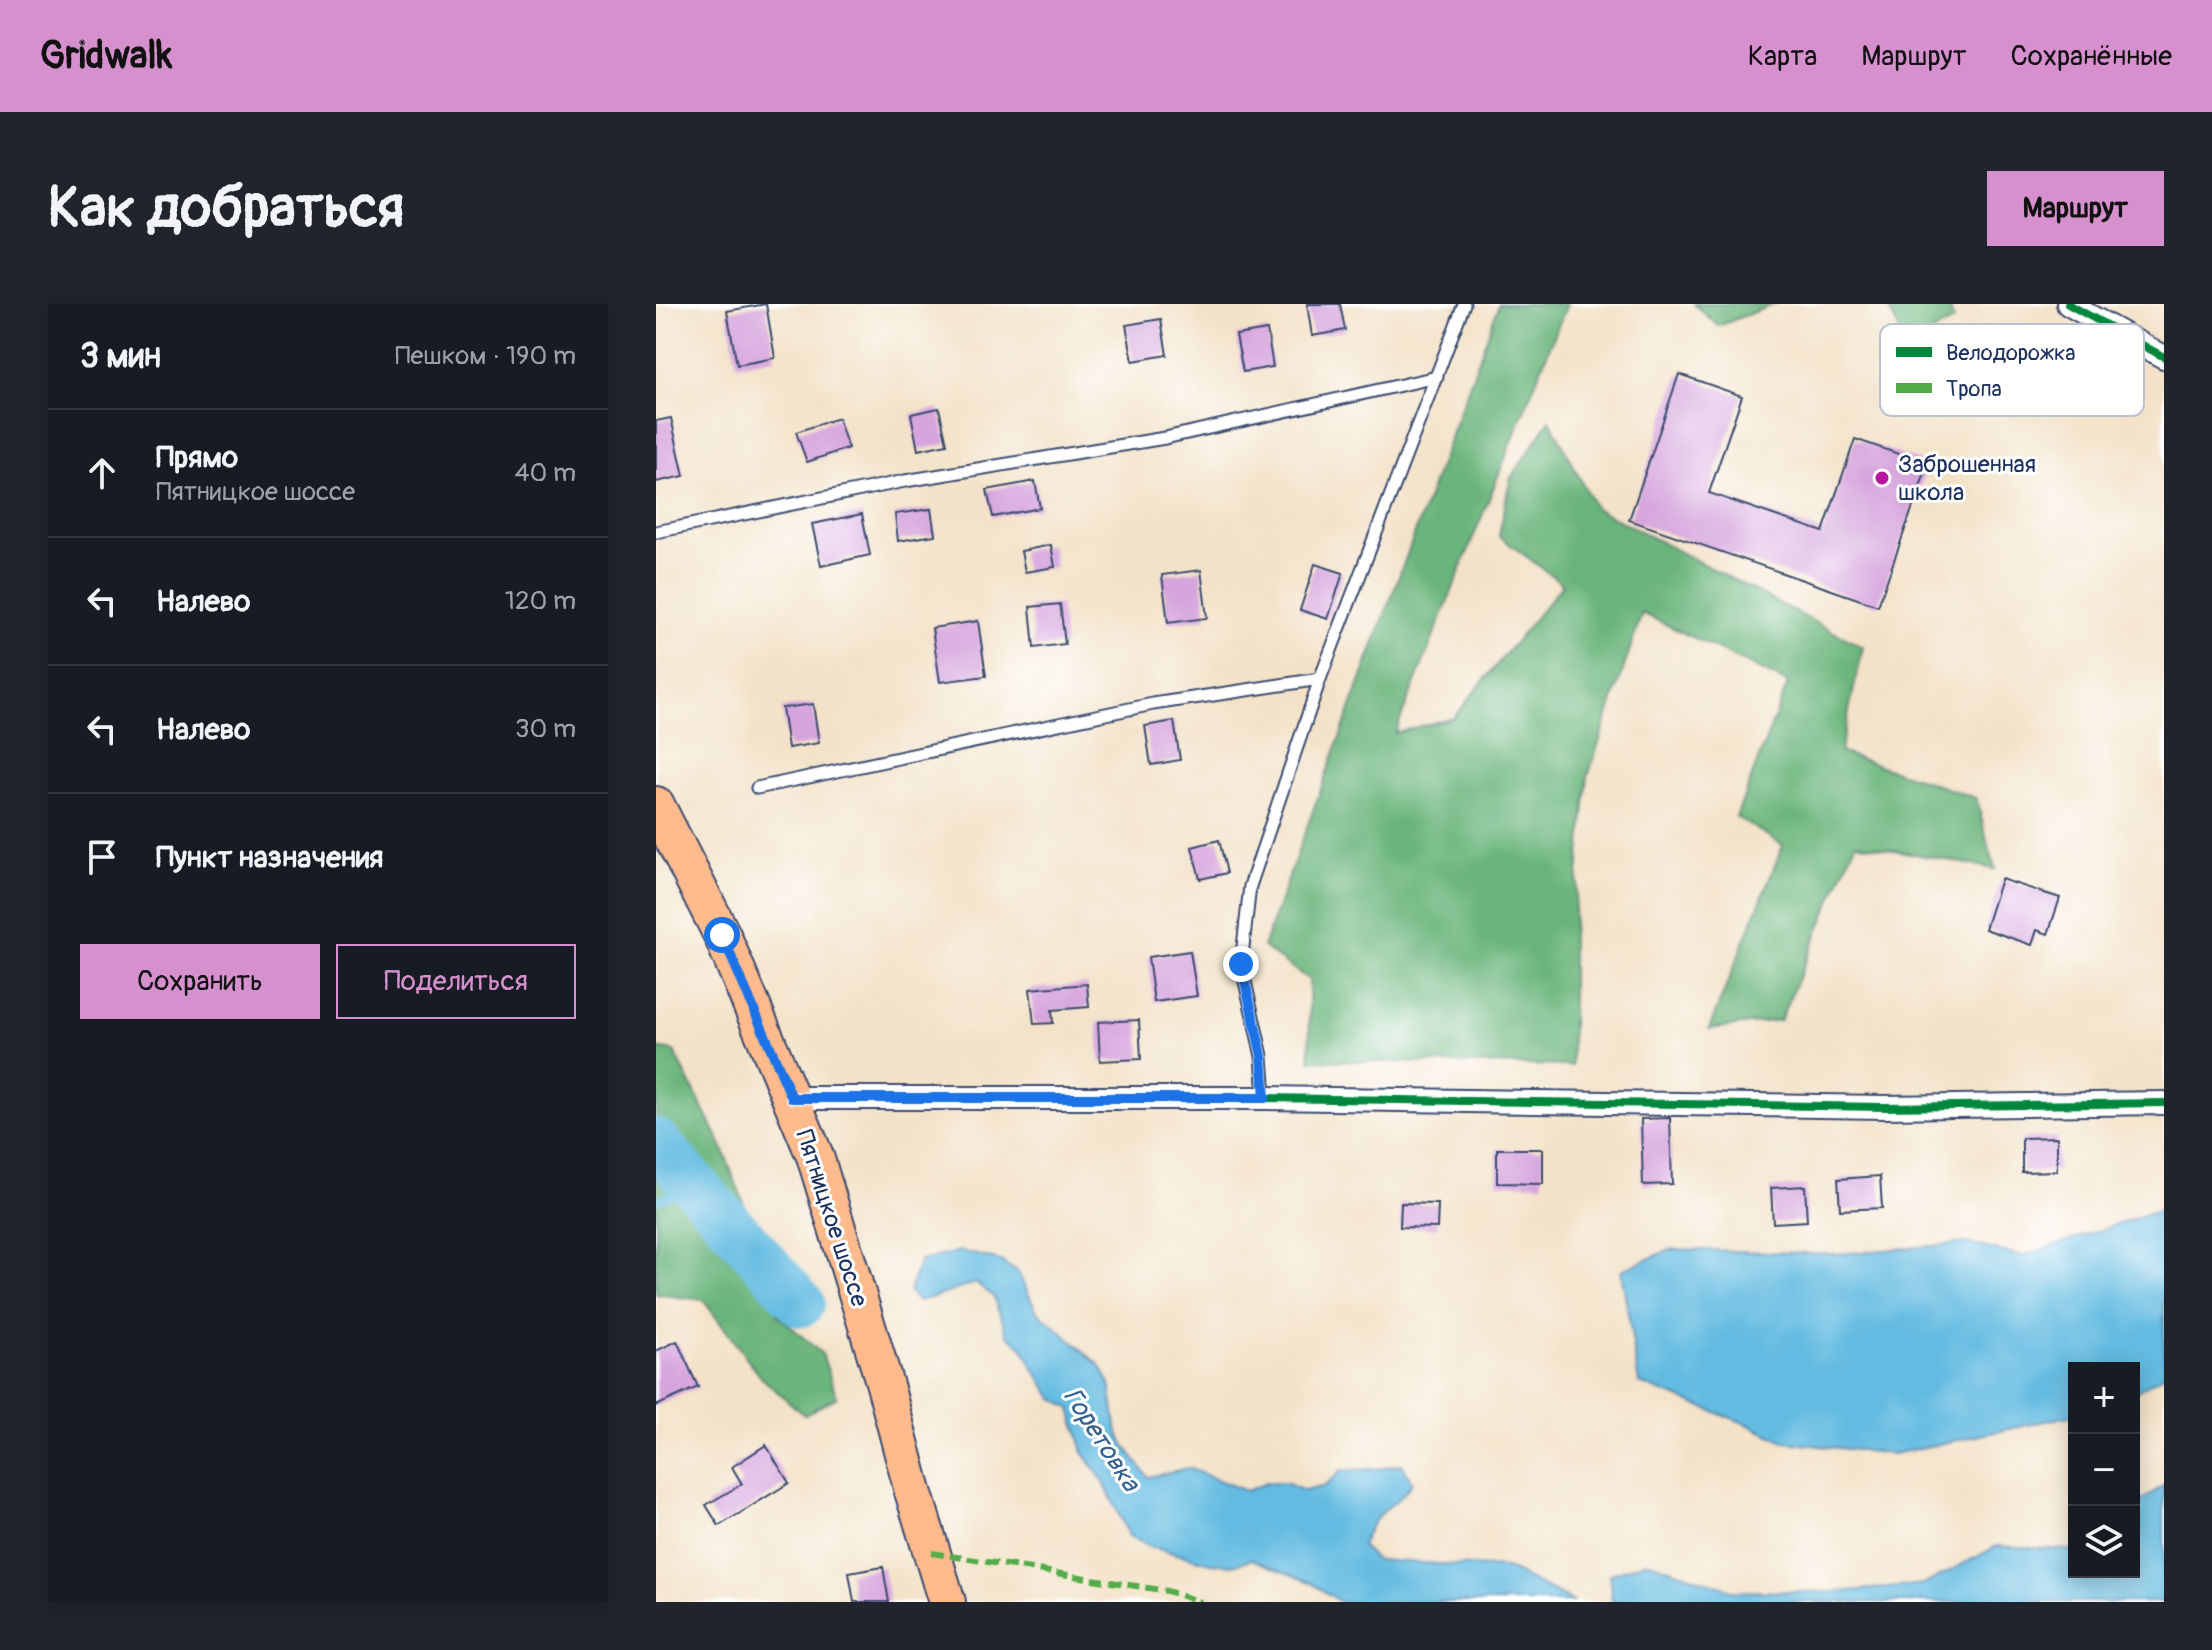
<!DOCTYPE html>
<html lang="ru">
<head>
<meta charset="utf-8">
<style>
	body { margin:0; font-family:Pangolin,sans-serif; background:#20242c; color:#f1f3f6 }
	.controls { position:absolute; right:24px; bottom:24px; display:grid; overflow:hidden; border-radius:0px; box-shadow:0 4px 20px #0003 }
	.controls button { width:72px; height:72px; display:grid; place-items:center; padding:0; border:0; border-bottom:2px solid #363941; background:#171b24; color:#f1f3f6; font:40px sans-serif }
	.stop { position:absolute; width:24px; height:24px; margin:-18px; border:6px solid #1a73e8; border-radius:50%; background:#fff }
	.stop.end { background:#1a73e8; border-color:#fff; box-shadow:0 2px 8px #0008 }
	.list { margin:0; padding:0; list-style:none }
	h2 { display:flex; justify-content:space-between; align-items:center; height:104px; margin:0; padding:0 32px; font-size:34px }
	h2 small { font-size:26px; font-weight:400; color:#9ea1a6 }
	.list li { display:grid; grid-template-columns:52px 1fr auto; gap:24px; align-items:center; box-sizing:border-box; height:128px; padding:0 32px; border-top:2px solid #363941 }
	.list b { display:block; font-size:30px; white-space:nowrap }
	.list p { margin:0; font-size:26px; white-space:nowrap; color:#9ea1a6 }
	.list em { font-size:26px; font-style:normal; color:#9ea1a6 }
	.actions { display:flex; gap:16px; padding:24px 32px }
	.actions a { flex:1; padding:18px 0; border:2px solid #d690ce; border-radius:0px; text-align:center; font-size:28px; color:#d690ce }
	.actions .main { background:#d690ce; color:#111 }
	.icon { flex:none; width:44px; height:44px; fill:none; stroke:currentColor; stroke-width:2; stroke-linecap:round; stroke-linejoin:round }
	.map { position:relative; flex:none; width:1508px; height:1298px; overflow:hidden; border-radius:0px }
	header { display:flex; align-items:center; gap:48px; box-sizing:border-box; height:112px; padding:0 40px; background:#d690ce; color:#111 }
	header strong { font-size:38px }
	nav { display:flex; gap:44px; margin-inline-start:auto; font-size:28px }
	.intro { display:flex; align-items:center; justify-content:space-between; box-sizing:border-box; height:192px; padding:0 48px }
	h1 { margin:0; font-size:56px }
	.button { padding:20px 36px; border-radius:0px; background:#d690ce; color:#111; font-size:28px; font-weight:700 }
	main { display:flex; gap:48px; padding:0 48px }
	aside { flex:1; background:#171b24; border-radius:0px; box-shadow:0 4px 20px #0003 }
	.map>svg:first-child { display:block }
	.forest { fill:#6bb57c; stroke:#43726d; stroke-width:2 }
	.water { fill:#64bbe1; stroke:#4075a0; stroke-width:2 }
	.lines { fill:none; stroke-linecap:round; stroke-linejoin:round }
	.stream { stroke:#64bbe1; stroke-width:8 }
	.river { stroke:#64bbe1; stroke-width:48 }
	.building { fill:#d6a5dd }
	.service-casing { stroke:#3b4a6e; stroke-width:15 }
	.minor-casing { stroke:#3b4a6e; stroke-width:26 }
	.primary-casing { stroke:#3b4a6e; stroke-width:40 }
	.service { stroke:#fff; stroke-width:11 }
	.minor { stroke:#fff; stroke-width:22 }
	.primary { stroke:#fcba8d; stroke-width:36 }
	.quiet { stroke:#52ab49; stroke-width:6; stroke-dasharray:12 6; stroke-linecap:butt }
	.cycleway-casing { stroke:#fff; stroke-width:13 }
	.cycleway { stroke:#00873e; stroke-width:8 }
	.route { stroke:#1a73e8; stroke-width:10 }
	.poi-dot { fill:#b5179e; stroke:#fff; stroke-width:3 }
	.labels { text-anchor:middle; stroke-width:6; stroke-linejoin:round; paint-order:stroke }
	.poi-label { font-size:24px; fill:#1b2f5e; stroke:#fff; text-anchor:start }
	.street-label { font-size:24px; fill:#1b2f5e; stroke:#fff }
	.water-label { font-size:26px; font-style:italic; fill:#35608c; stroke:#fff }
	.key { fill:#fff; stroke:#bbc1cf; stroke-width:2 }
	.key-label { font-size:22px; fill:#1b2f5e }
</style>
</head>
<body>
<header>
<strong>Gridwalk</strong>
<nav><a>Карта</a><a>Маршрут</a><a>Сохранённые</a></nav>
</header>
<div class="intro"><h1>Как добраться</h1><a class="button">Маршрут</a></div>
<main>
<aside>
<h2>3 мин<small>Пешком · 190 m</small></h2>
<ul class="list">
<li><svg class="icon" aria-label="ahead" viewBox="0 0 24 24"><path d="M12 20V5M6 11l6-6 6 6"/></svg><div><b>Прямо</b><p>Пятницкое шоссе</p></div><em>40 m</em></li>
<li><svg class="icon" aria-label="left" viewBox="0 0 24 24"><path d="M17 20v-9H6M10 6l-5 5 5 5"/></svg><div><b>Налево</b></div><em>120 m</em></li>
<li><svg class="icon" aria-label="left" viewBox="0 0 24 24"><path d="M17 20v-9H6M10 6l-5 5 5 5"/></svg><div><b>Налево</b></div><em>30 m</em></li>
<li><svg class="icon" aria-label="arrive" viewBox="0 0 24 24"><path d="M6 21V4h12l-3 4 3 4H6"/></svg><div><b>Пункт назначения</b></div></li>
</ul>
<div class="actions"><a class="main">Сохранить</a><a>Поделиться</a></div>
</aside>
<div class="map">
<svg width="1508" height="1298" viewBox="0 0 1508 1298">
	<rect width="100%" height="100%" fill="#fff"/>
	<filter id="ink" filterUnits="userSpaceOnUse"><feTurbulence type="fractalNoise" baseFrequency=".0125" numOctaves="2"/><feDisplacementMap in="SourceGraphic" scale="16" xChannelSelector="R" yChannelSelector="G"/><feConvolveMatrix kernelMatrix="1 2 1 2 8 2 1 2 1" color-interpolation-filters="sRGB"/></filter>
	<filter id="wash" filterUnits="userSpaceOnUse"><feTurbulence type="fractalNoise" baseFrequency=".006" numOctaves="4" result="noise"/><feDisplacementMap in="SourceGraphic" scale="32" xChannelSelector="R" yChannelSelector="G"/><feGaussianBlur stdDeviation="1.8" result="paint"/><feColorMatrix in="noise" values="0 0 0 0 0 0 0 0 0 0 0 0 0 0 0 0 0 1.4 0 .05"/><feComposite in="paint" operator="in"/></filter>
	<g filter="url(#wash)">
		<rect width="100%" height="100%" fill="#f3e2c8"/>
		<g class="forest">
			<polygon points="843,0 911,0 739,429 798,413 907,280 843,232 854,175 894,116 939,204 1207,343 1184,448 1320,494 1339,565 1200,539 1124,716 1053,725 1127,541 1080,513 1132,379 986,309 932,472 916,630 916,762 654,756 653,676 607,643"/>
			<polygon points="1038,0 1119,0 1062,22"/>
			<polygon points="1230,0 1292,0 1298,17 1251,41"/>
			<polygon points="0,744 18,747 65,840 109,956 122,1011 166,1050 181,1093 148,1111 105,1073 47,996 0,990"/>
		</g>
		<g class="water">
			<polygon points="1508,905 1508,1071 1478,1089 1478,1064 1418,1064 1418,1111 1237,1150 1128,1138 1091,1120 983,1079 965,966 1016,945 1181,950 1309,939 1366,952"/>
			<path d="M305 947 345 957 362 969 381 1007 444 1061 454 1080 460 1121 467 1139 492 1173 532 1164 590 1187 610 1179H630L648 1187 669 1182 685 1167 727 1164 746 1160 756 1178C744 1197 739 1196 725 1210 715 1219 710 1230 705 1242L720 1256 850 1264 918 1298H684L654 1278 596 1255 577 1261 555 1259 491 1242 473 1232 447 1177 427 1148 415 1105 397 1094 377 1064 367 1044 352 1031 337 992 320 979C300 985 282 994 261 997L253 987 264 957Z"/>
			<polygon points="1508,1181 1508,1298 956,1298 953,1271 991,1257 1078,1287 1178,1288 1267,1281 1341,1242 1413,1246 1418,1243 1418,1268 1478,1268 1478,1202"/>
		</g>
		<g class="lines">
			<polyline class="stream" points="0,896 39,882"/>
			<polyline class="river" points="0,838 145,999"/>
		</g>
		<g id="blocks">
			<g class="building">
				<polygon points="110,0 119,54 81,61 71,7"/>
				<polygon points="651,0 684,0 689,26 656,32"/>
				<polygon points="505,15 511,51 477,57 470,21"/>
				<polygon points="611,26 617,63 587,68 580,31"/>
				<polygon points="1023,70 1086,92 1053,189 1167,228 1199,135 1272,160 1222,302 973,216"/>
				<polygon points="283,104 291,140 262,146 255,110"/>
				<polygon points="15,114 28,172 0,178 0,117"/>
				<polygon points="182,114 192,144 151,158 140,128"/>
				<polygon points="379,177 384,204 337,213 331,186"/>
				<polygon points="275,205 279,231 242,237 239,210"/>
				<polygon points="206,210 214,251 165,262 156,220"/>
				<polygon points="395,241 399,263 369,268 365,247"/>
				<polygon points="659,260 687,269 672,315 644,306"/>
				<polygon points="545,266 551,314 512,319 506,271"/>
				<polygon points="404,300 409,340 378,344 374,303"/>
				<polygon points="322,317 330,372 284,378 276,324"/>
				<polygon points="157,400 163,439 132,444 126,404"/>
				<polygon points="518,417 524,456 495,461 489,422"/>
				<polygon points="563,536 571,569 544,575 536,543"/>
				<polygon points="1345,575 1404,594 1392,630 1381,626 1376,641 1329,625"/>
				<polygon points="534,647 541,692 498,698 492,653"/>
				<polygon points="431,680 433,703 396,706 397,719 378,720 374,685"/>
				<polygon points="483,716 485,755 444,757 442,718"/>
				<polygon points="1014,814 1016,880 987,881 985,815"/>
				<polygon points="1401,833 1401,867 1366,868 1366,834"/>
				<polygon points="841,845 887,845 887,880 841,879"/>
				<polygon points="1224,872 1226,904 1184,906 1182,875"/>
				<polygon points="1149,882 1151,917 1117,919 1115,884"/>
				<polygon points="745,899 782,900 781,924 744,923"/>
				<polygon points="21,1037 42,1083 0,1102 0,1047"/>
				<polygon points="110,1141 133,1179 63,1222 50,1201 86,1180 76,1163"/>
				<polygon points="227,1263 233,1298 198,1298 193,1269"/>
			</g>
		</g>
	</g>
	<g filter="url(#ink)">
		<use href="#blocks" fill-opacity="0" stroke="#3b4a6e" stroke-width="2"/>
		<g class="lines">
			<defs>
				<g id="service">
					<polyline points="0,228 249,177 509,134 781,73"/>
					<polyline points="101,484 497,400 664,375"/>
					<polyline points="609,794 606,752 585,660 594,582 664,375 808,0"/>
				</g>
				<g id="minor">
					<polyline points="1412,0 1508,53"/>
					<polyline points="136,794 609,794 1229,803 1508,799"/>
				</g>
				<polyline id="primary" points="0,501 66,631 159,852 229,1081 256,1184 291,1298"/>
			</defs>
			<use href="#service" class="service-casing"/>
			<use href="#minor" class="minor-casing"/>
			<use href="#primary" class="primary-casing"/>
			<use href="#service" class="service"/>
			<use href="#minor" class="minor"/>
			<use href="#primary" class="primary"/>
			<polyline class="quiet" points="276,1249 511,1287 545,1298"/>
			<defs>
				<g id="cycleway">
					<polyline points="1412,0 1508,53"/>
					<polyline points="136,794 609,794 1229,803 1508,799"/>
				</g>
			</defs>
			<use href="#cycleway" class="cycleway-casing"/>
			<use href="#cycleway" class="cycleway"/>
		</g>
	</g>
	<g class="lines" filter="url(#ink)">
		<polyline class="route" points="66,631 136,794 609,794 606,752 585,660"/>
	</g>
	<circle class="poi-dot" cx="1226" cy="174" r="8"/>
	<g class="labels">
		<g class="poi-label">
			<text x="1242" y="168">Заброшенная<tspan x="1242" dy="28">школа</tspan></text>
		</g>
		<g class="street-label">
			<text transform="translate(176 914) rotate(72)" y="8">Пятницкое шоссе</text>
		</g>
		<g class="water-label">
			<text transform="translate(446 1135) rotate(57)" y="9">Горетовка</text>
		</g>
	</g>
	<rect x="1224" y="20" width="264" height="92" rx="12" class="key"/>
	<rect x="1240" y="43" width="36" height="10" fill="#00873e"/>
	<rect x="1240" y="79" width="36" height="10" fill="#52ab49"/>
	<g class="key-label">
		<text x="1290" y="56">Велодорожка</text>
		<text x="1290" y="92">Тропа</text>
	</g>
</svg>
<div class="controls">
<button>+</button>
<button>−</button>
<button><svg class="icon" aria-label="layers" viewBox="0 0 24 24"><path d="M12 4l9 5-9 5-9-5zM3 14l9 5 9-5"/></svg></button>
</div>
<div class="stop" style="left:66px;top:631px"></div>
<div class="stop end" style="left:585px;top:660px"></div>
</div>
</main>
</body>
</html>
